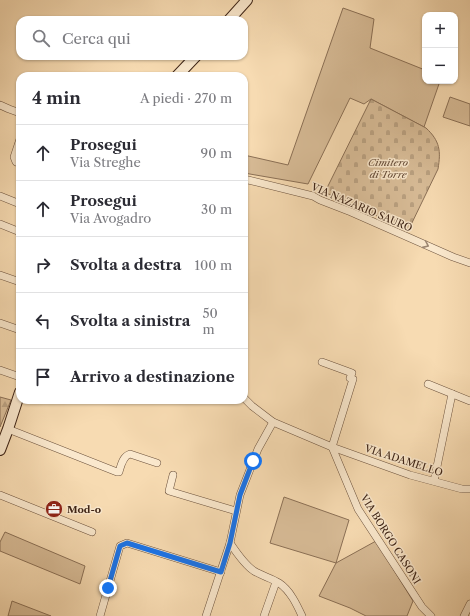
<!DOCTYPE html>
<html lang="it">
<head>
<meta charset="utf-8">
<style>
	body { margin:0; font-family:"Libre Caslon Text",serif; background:#f7f7f7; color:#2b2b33 }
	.controls { position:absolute; right:12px; top:12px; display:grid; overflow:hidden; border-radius:8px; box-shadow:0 1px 3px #0004 }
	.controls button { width:36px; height:36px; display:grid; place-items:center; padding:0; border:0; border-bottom:1px solid #e1e1e2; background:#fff; color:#2b2b33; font:20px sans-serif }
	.stop { position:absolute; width:12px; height:12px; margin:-9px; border:3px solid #1a73e8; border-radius:50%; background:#fff }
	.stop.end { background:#1a73e8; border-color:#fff; box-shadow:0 1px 4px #0008 }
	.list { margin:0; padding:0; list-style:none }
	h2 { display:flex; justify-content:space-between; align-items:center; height:52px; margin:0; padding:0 16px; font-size:17px }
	h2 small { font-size:13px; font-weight:400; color:#7c7c81 }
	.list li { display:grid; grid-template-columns:26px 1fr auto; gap:12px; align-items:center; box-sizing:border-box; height:56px; padding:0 16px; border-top:1px solid #e1e1e2 }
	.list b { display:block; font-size:15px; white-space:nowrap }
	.list p { margin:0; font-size:13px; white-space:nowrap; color:#7c7c81 }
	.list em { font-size:13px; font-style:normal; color:#7c7c81 }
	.icon { flex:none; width:22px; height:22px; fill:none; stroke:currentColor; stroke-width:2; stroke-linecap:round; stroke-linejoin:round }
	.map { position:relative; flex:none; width:470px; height:616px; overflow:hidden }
	.search { position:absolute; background:#fff; box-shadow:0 1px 3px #0004; left:16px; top:16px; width:232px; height:44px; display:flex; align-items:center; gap:10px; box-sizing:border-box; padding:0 14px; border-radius:12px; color:#7c7c81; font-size:15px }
	.panel { position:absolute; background:#fff; box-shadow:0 1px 3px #0004; left:16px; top:72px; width:232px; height:332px; border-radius:12px }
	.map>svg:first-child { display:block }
	.green { fill:#d8bc97; stroke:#8b7056 }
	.forest { fill:url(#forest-firs); stroke:#8b7056 }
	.cemetery { fill:url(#cemetery-stones); stroke:#8b7056 }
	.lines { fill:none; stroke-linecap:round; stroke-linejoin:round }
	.street-casing { stroke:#6c523d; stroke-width:8 }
	.secondary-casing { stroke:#3e2416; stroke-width:12 }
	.street { stroke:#fae8cd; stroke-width:7 }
	.secondary { stroke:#fae8cd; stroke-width:10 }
	.oneway { stroke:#9c8672 }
	.route { stroke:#1a73e8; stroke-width:5 }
	.labels { text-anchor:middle; stroke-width:3; stroke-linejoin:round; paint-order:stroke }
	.park-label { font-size:10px; font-style:italic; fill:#644a36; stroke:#fae8cd }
	.street-label { font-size:10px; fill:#3e2416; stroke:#fae8cd }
	.poi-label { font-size:10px; font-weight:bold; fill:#3e2416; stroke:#fae8cd; text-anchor:start }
</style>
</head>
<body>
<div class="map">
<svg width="470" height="616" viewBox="0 0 470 616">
	<defs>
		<pattern id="forest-firs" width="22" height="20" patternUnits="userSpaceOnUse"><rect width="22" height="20" fill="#d8bc97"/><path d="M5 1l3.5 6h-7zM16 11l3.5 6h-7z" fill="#baa181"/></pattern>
		<pattern id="cemetery-stones" width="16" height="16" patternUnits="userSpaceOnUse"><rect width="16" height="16" fill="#d8bc97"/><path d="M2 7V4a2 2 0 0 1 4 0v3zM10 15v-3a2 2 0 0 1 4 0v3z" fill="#baa181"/></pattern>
	</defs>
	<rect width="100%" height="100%" fill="#f7dbb2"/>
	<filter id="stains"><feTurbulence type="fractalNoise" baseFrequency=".005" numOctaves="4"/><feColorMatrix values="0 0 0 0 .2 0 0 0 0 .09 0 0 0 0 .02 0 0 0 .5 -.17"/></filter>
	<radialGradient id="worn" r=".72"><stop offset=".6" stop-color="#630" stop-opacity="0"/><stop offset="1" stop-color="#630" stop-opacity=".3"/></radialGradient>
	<g class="green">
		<polygon points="343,8 374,19 370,48 425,70 425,81 440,81 424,127 371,99 364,104 350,98 308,184 244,173 244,155 288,165"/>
		<polygon points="450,97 470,104 470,126 443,117"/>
		<polygon points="284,497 349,520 336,563 376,541 413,601 407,616 366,616 350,608 319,596 336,563 270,543"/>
		<polygon points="5,532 85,566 80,584 0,551 0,542"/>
		<polygon points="12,601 51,616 8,616"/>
	</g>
	<polygon class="forest" points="0,397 11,400 0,427"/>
	<path class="cemetery" d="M371 99 426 128C440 141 441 151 438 169L408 231 342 199V200L333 196 334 194H333L332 195 328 194 326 190Z"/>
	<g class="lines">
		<defs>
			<g id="street">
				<polyline points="0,105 9,109 20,113"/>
				<polyline points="20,139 14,157 16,162 20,163"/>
				<polyline points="244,179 313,196 320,200 351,212 453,257 470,263"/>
				<polyline points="0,196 20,204"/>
				<polyline points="0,224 20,232"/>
				<polyline points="0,275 20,282"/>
				<polyline points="0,323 20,330"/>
				<polyline points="322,362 352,373 350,378 353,379 332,447 358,509 422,607 431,616"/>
				<polyline points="0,370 20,377"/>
				<polyline points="428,384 470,401"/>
				<polyline points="244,398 252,406 273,422 332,447 410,475 462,489 470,489"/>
				<path d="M8 429 117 472H119C121 465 123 456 130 454L157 463"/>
				<polyline points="173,475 169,491 236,511"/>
				<polyline points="434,481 452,394"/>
				<polyline points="0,495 92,532"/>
				<path d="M230 543C236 552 245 565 254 571 262 576 271 578 279 583 290 590 297 605 302 616"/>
				<polyline points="100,616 120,546 127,543 221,572"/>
				<polyline points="206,616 230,543 240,495 258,449 273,422"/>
				<polyline points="264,616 276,582"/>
				<polyline points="464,616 470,604"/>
			</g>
			<g id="secondary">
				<polyline points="229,20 247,0"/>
				<polyline points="177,76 196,56"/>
				<polyline points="0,450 8,429 20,392"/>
			</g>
		</defs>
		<use href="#street" class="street-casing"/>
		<use href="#secondary" class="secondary-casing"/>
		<use href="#street" class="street"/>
		<use href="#secondary" class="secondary"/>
	</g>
	<defs><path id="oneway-chevron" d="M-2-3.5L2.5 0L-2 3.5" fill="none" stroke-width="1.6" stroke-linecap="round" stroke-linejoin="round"/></defs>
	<use class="oneway" href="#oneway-chevron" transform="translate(426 245) rotate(24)"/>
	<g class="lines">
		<polyline class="route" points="108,588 120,546 127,543 221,572 230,543 240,495 253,461"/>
	</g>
	<defs>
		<symbol id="office-disc" viewBox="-11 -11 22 22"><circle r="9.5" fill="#8f2418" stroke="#fae8cd"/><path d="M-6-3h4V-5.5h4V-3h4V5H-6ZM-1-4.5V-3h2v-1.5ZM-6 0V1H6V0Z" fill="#fff"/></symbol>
	</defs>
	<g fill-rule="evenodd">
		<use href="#office-disc" x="44" y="499" width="20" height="20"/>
	</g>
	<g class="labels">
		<g class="park-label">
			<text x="388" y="166">Cimitero<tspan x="388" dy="12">di Torre</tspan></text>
		</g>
		<g class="street-label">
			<text transform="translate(362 207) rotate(23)" y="4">VIA NAZARIO SAURO</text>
			<text transform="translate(404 460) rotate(18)" y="4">VIA ADAMELLO</text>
			<text transform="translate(391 539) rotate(58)" y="4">VIA BORGO CASONI</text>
		</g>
		<g class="poi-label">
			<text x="67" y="513">Mod-o</text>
		</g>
	</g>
	<rect width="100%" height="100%" filter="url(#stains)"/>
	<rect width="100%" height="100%" fill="url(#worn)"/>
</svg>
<div class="controls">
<button>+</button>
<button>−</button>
</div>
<div class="stop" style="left:253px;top:461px"></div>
<div class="stop end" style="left:108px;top:588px"></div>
<div class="search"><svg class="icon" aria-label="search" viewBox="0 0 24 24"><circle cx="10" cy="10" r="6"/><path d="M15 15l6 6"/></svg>Cerca qui</div>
<section class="panel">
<h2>4 min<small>A piedi · 270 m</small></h2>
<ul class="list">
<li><svg class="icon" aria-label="ahead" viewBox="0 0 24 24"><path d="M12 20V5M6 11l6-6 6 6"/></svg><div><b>Prosegui</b><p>Via Streghe</p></div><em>90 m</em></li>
<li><svg class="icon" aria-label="ahead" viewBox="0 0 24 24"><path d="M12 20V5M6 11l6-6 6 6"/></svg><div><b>Prosegui</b><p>Via Avogadro</p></div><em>30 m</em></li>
<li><svg class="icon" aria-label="right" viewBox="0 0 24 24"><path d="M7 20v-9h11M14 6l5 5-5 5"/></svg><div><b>Svolta a destra</b></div><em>100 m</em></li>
<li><svg class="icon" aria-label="left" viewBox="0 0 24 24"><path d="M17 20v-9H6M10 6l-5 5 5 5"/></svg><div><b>Svolta a sinistra</b></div><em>50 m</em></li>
<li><svg class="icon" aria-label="arrive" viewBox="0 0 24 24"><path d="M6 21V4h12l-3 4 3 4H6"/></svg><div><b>Arrivo a destinazione</b></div></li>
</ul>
</section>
</div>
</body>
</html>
